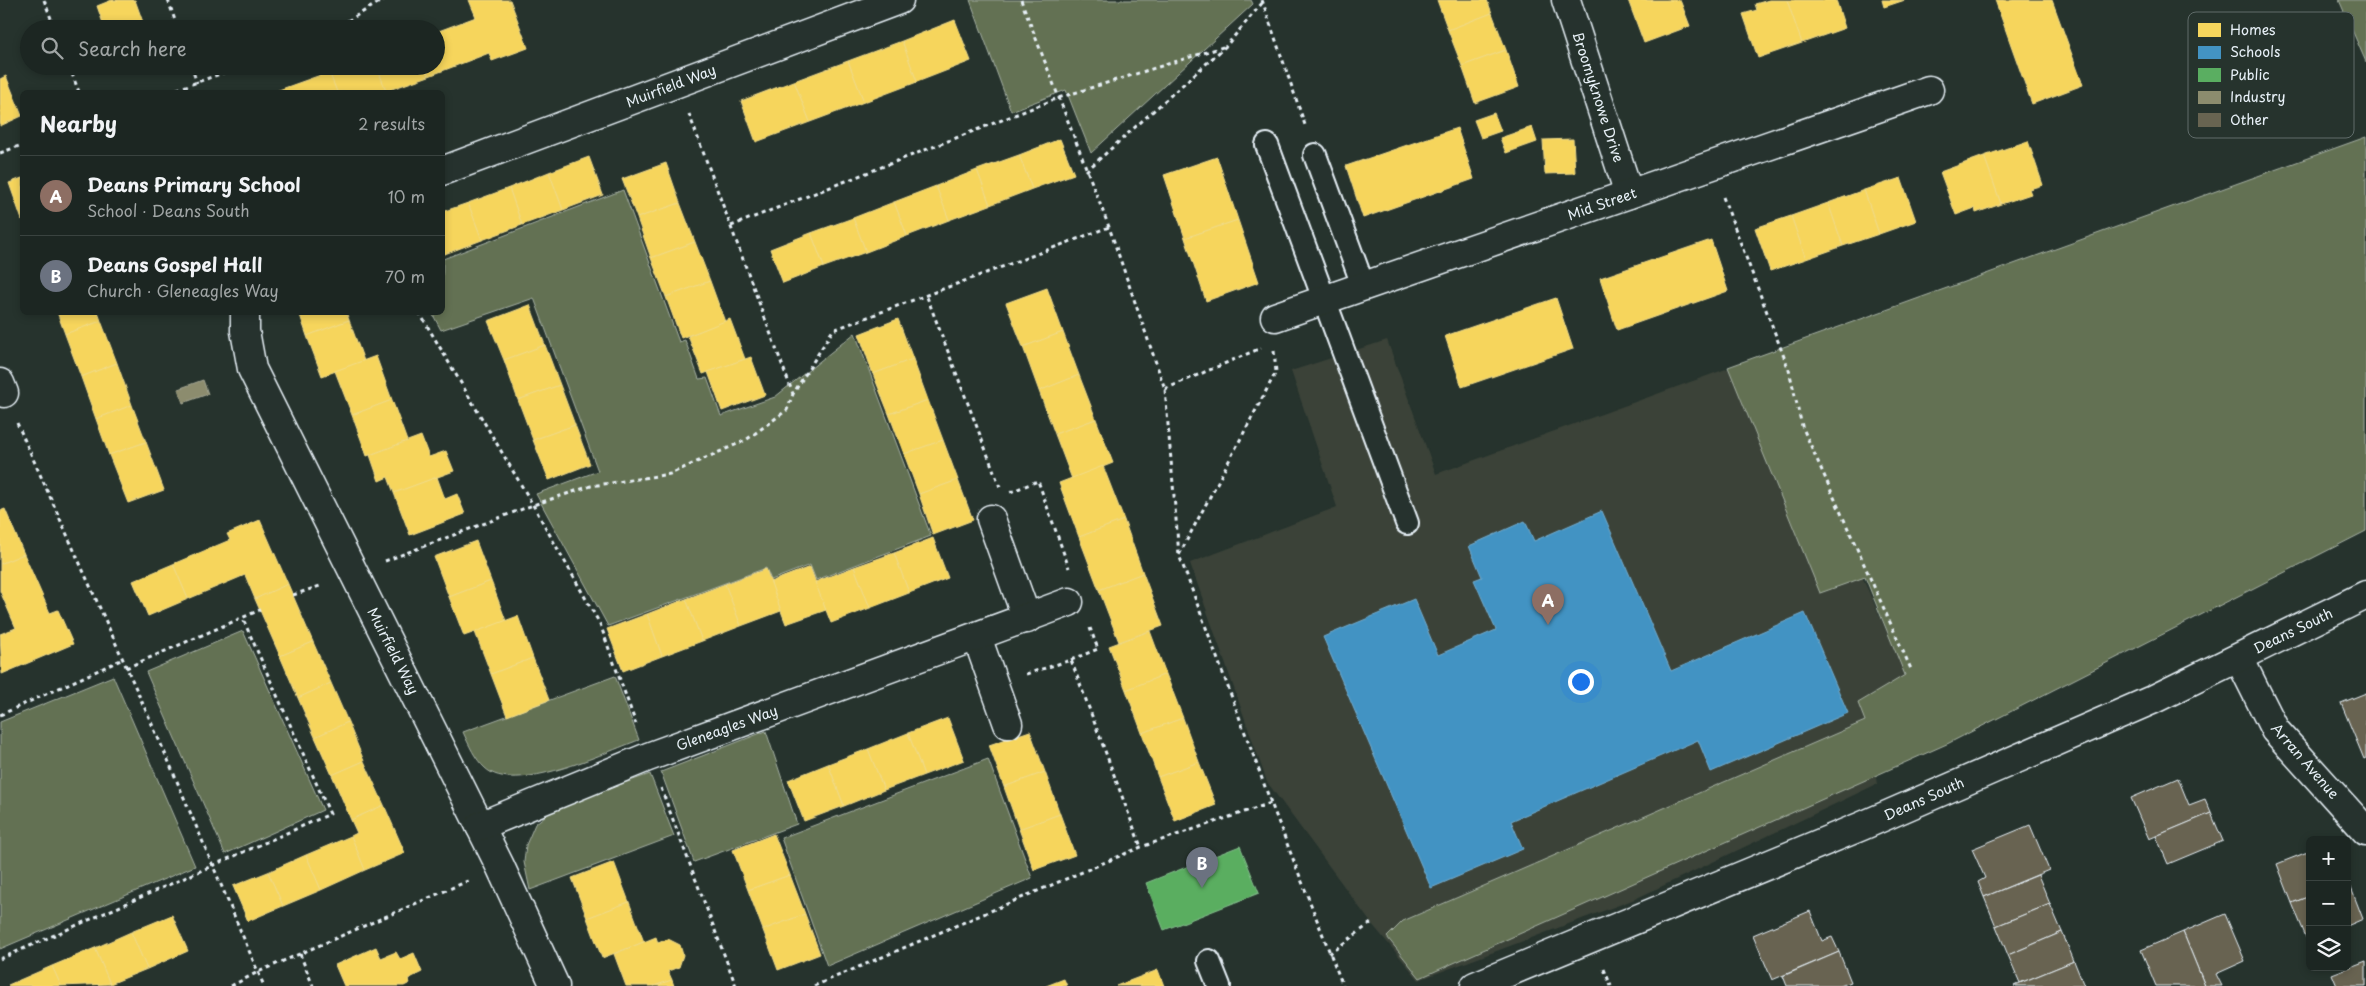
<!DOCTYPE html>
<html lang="en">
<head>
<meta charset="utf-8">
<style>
	body { margin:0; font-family:"Playpen Sans",sans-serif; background:#252e2a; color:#f1f3f6 }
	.controls { position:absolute; right:15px; bottom:15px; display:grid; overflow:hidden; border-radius:8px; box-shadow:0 2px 8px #0003 }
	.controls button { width:45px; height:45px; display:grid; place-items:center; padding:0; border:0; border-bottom:1px solid #3a4340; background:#1c2622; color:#f1f3f6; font:25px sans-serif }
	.you { position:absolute; left:1580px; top:681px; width:18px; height:18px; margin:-12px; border:4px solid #fff; border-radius:50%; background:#1a73e8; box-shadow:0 0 0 8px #1a73e833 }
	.badge { display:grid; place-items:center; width:32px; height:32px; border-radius:50%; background:#1a73e8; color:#fff; font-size:16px; font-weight:700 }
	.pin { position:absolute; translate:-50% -41px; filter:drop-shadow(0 1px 2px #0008) }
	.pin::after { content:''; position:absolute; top:26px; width:18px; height:15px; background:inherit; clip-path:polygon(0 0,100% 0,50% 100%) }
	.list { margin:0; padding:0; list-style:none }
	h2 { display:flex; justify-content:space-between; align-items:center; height:65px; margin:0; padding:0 20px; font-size:21px }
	h2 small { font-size:16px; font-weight:400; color:#a0a5a5 }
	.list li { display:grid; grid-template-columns:32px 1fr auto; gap:15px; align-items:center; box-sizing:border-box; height:80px; padding:0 20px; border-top:1px solid #3a4340 }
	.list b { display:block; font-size:19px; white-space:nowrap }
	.list p { margin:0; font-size:16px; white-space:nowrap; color:#a0a5a5 }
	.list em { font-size:16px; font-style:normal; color:#a0a5a5 }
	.icon { flex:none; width:28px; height:28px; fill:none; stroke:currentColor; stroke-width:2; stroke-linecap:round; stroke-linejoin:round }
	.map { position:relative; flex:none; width:2366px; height:986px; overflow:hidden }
	.search { position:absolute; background:#1c2622; box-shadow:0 2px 8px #0003; left:20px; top:20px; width:425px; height:55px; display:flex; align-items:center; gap:12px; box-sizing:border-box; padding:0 18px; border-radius:28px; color:#a0a5a5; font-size:19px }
	.panel { position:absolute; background:#1c2622; box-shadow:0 2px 8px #0003; left:20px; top:90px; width:425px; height:225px; border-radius:8px }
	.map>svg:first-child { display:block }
	.built { fill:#3a4238 }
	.green { fill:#647152; stroke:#a6b1a5 }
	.homes { fill:#f6d55c; stroke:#f2dd8b }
	.schools { fill:#4393c3; stroke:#74afd3 }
	.public { fill:#5aae61; stroke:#85c28e }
	.industry { fill:#8c8c6e; stroke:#a8aa97 }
	.building { fill:#686451; stroke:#e8f1f8 }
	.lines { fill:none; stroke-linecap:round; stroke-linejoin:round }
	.service-casing { stroke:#e8f1f8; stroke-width:26 }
	.pedestrian-casing { stroke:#e8f1f8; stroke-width:31 }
	.minor-casing { stroke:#e8f1f8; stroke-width:31 }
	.tertiary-casing { stroke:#e8f1f8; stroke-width:31 }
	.path { stroke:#e8f1f8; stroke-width:3; stroke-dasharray:4 4; stroke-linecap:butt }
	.service { stroke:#26332d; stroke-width:22 }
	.pedestrian { stroke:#26332d; stroke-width:28 }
	.minor { stroke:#26332d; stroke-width:28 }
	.tertiary { stroke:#26332d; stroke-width:28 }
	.labels { text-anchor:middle; stroke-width:5; stroke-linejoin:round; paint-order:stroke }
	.street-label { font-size:14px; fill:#e8f1f8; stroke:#26332d }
	.key { fill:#26332d; stroke:#606c6a; stroke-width:1 }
	.key-label { font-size:14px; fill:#e8f1f8 }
</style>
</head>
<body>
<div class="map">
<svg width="2366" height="986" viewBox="0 0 2366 986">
	<rect width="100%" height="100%" fill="#26332d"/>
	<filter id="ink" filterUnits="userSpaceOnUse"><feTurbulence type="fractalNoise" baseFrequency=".02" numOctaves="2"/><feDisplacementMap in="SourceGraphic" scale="10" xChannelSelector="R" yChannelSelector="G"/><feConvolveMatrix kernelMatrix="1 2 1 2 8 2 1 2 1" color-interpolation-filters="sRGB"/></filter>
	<g filter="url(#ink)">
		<polygon class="built" points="1387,340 1436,474 1762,356 1912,687 1866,715 1877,784 1635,899 1419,980 1371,923 1267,782 1190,563 1337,507 1291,371"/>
		<g class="green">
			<polygon points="970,0 1251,0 1253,4 1091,153 1066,90 1011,111"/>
			<polygon points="2339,0 2366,0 2366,62"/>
			<polygon points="2366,137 2366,531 1949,743 1420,978 1387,937 1403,921 1865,721 1858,703 1905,675 1865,577 1820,593 1728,367"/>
			<polygon points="623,190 679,342 685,340 699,379 707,378 721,416 775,397 855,333 931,536 816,580 810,565 771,580 766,568 608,626 536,494 598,471 534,298 441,330 432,313 442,312 443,259"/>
			<polygon points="243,631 323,810 225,854 146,672"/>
			<polygon points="113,676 195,866 0,949 0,722"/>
			<path d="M615 676 639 740C605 752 514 796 485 768 475 759 469 745 463 732Z"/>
			<polygon points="766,731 797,824 694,862 661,772"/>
			<polygon points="988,759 1032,878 827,966 781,838"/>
			<polygon points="650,774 674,836 530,890 524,862 526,845 535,824 556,807"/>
		</g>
		<g class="homes">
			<polygon points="112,0 135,0 144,25 134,29 105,29 97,6"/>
			<polygon points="469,0 510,0 528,48 492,61 489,53 429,76 425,66 436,66 436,32 476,17"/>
			<polygon points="1437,0 1487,0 1492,13 1448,30"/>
			<polygon points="1628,0 1680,0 1690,26 1644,43"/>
			<polygon points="1769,0 1787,0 1802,43 1758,58 1743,14 1757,10 1755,4"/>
			<polygon points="1787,0 1836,0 1845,28 1802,43"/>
			<polygon points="1882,0 1905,0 1884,7"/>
			<polygon points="1995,0 2052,0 2083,85 2032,104"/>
			<polygon points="1492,13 1506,50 1462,66 1448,30"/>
			<polygon points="955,20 971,61 917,82 902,41"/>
			<polygon points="902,41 917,82 864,102 848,61"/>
			<polygon points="1506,50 1519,87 1475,103 1462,66"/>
			<polygon points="848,61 864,102 810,122 794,81"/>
			<polygon points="344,66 377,66 386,91 337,92 329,72"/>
			<polygon points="377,66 425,66 429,76 386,91"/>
			<polygon points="329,72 337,92 276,92 276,91"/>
			<polygon points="6,76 22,116 0,126 0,79"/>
			<polygon points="794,81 810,122 756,142 741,101"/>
			<polygon points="1494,113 1501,131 1481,138 1474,120"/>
			<polygon points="1532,127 1537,142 1506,153 1500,138"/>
			<polygon points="1457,128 1474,179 1363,218 1346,166"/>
			<polygon points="1060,139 1074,174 1032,189 1019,155"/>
			<polygon points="1573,139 1575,173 1545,174 1543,140"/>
			<polygon points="2028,141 2043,185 2029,189 2031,194 2001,204 1984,156"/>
			<polygon points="1019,155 1032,189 990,205 977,170"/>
			<polygon points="1984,156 2001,204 1976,213 1975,208 1956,215 1940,172"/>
			<polygon points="589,157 603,195 563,210 549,172"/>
			<polygon points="1217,157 1238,220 1185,238 1164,175"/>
			<polygon points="666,163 680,203 637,218 622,179"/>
			<polygon points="977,170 990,205 949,220 936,186"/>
			<polygon points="549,172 563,210 522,225 509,188"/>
			<polygon points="22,178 22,220 9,183"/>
			<polygon points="1901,178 1916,221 1879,234 1864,190"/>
			<polygon points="936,186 949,220 907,236 894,202"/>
			<polygon points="509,188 522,225 482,240 468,203"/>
			<polygon points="1864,190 1879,234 1843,246 1828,203"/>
			<polygon points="894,202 907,236 866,252 853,218"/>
			<polygon points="468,203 482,240 442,255 442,212"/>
			<polygon points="680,203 695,242 651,258 637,218"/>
			<polygon points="1828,203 1843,246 1806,259 1791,216"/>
			<polygon points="1791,216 1806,259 1770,271 1755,228"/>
			<polygon points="853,218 866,252 824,267 811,233"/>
			<polygon points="1238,220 1259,282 1206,301 1185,238"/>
			<polygon points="811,233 824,267 783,283 770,249"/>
			<polygon points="1711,240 1728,291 1617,330 1600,278"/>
			<polygon points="695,242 710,281 666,297 651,258"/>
			<polygon points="710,281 725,322 681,338 666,297"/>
			<polygon points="1047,288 1063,332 1023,347 1006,303"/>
			<polygon points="1556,298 1573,349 1462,387 1445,336"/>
			<polygon points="530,305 545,345 504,360 488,321"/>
			<polygon points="57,312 98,312 101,321 65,334"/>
			<polygon points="299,312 346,312 349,320 307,336"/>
			<polygon points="730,319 745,359 703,374 688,336"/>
			<polygon points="898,319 913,359 873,374 859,334"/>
			<polygon points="349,320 364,361 322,376 307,336"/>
			<polygon points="101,321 117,363 81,377 65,334"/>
			<polygon points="1063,332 1079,375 1039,391 1023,347"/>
			<polygon points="545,345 560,385 518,400 504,360"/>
			<polygon points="376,356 392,400 352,415 335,371"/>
			<polygon points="751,357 765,395 722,411 708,372"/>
			<polygon points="913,359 928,400 889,414 873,374"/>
			<polygon points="117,363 132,405 96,419 81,377"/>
			<polygon points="1079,375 1096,419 1055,434 1039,391"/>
			<polygon points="560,385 575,425 533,440 518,400"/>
			<polygon points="392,400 407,441 367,456 352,415"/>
			<polygon points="928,400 943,440 904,454 889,414"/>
			<polygon points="132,405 146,442 109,455 96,419"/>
			<polygon points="1096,419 1113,463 1072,479 1055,434"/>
			<polygon points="575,425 590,464 549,480 533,440"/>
			<polygon points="421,436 429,457 446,451 454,471 394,493 388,477 379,481 370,455"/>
			<polygon points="943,440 958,480 919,494 904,454"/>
			<polygon points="146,442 164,490 128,503 109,455"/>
			<polygon points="1103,466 1124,520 1079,537 1059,483"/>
			<polygon points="437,477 445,499 457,494 465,514 410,535 394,493"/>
			<polygon points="958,480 973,520 933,535 919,494"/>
			<polygon points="5,509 24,554 0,564 0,511"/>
			<polygon points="260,520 288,584 255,599 245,575 188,599 173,564 230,540 227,534"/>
			<polygon points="1124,520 1143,573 1099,590 1079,537"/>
			<polygon points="933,538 948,578 909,593 894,553"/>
			<polygon points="476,541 491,581 449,597 434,557"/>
			<polygon points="894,553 909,593 870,608 854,567"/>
			<polygon points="24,554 50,613 58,610 73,644 2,674 0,634 16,628 0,591 0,564"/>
			<polygon points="173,564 188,599 148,616 133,581"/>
			<polygon points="810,567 826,610 786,624 770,582"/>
			<polygon points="854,567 870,608 831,623 815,582"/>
			<polygon points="766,569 781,611 741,626 725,584"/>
			<polygon points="1143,573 1163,626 1119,642 1099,590"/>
			<polygon points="491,581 506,621 464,636 449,597"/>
			<polygon points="288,584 313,642 280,656 255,599"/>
			<polygon points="725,584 741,626 702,641 686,599"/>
			<polygon points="686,599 702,641 662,656 647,614"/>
			<polygon points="647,614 662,656 623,671 607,629"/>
			<polygon points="518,616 533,658 491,674 475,632"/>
			<polygon points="1150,631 1166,674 1126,690 1109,646"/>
			<polygon points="313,642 331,683 298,698 280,656"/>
			<polygon points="533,658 549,700 507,716 491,674"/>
			<polygon points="1166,674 1183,718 1142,733 1126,690"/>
			<polygon points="331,683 348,722 315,737 298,698"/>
			<polygon points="948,718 964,760 924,775 908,733"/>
			<polygon points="1183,718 1199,762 1158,777 1142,733"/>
			<polygon points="348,722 364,761 332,775 315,737"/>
			<polygon points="1030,731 1045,772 1004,787 989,745"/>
			<polygon points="908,733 924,775 884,790 868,749"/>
			<polygon points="868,749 884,790 844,806 828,764"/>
			<polygon points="364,761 384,805 351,820 332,775"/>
			<polygon points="1199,762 1216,805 1175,821 1158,777"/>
			<polygon points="828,764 844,806 804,821 788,780"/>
			<polygon points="1045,772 1060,814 1019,829 1004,787"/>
			<polygon points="384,805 405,853 365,870 351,836 357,833 351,820"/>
			<polygon points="1060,814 1075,855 1034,870 1019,829"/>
			<polygon points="774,834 790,875 748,890 733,850"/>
			<polygon points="351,836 365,870 321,890 306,855"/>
			<polygon points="306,855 321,890 283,906 268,872"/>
			<polygon points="614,862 629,902 587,918 572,878"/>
			<polygon points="268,872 283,906 248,921 233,886"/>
			<polygon points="790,875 805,914 763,930 748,890"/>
			<polygon points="629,902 644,942 602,958 587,918"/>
			<polygon points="805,914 820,954 778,970 763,930"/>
			<polygon points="172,915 188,951 147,969 131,932"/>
			<polygon points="131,932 147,969 110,984 95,948"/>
			<polygon points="656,937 658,943 668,939 680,945 683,955 679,967 668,971 672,980 654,986 626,986 614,954"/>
			<polygon points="376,947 381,958 396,952 400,959 414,953 422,972 408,979 410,983 404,986 344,986 335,965"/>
			<polygon points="95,948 110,984 61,986 52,966"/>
			<polygon points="52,966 61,986 9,986 8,985"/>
			<polygon points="1158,970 1164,986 1116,986"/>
			<polygon points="1064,979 1067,986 1046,986"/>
			<polygon points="672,980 674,986 654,986"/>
		</g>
		<polygon class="schools" points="1602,511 1671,671 1805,613 1848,713 1711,772 1698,740 1511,821 1523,849 1431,888 1323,637 1414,599 1438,655 1496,630 1474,580 1482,577 1469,546 1525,521 1534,541"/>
		<polygon class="public" points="1240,846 1259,893 1164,930 1146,883"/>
		<polygon class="industry" points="203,380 208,394 183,403 178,389"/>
		<g class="building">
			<polygon points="2366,693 2366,758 2364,759 2341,703"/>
			<polygon points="2178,778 2189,805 2205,799 2211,813 2149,839 2131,798"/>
			<polygon points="2211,813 2223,841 2168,864 2156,836"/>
			<polygon points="2030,825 2049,870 1984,897 1978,882 1985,878 1972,849"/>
			<polygon points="2310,851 2310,896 2292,903 2277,864"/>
			<polygon points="2038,875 2050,904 1996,926 1984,897"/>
			<polygon points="2348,880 2363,919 2347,926 2347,881"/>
			<polygon points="2310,896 2310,941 2308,942 2292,903"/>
			<polygon points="2050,904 2062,932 2008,955 1996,926"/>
			<polygon points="1810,911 1822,941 1832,937 1839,952 1772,980 1753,935"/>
			<polygon points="2225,914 2245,961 2216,974 2222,986 2205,986 2183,932"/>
			<polygon points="2062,932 2074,961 2020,983 2008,955"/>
			<polygon points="2183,932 2205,986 2156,986 2141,950"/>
			<polygon points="1839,952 1851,982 1840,986 1787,986 1783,976"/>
			<polygon points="2074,961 2084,986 2014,986 2020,983"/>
			<polygon points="2366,961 2366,986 2337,986 2332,974"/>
		</g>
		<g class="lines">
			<defs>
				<g id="service">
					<polyline points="1267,145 1407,523"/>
					<polyline points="1315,155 1364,288"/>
					<polyline points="1209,961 1219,986"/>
				</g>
				<polyline id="pedestrian" points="0,383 4,393"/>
				<g id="minor">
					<polyline points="1566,0 1629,194"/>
					<polyline points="442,171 899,0"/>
					<polyline points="245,312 245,331 252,369 500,866 555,986"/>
					<polyline points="1275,317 1929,90"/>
					<polyline points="991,519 1027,619"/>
					<polyline points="977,637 1008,724"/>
					<polyline points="2239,658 2275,730 2366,831"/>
					<polyline points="480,826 648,757 1069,602"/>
				</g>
				<polyline id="tertiary" points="1475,986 1862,826 2152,700 2366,595"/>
			</defs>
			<use href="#service" class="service-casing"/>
			<use href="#pedestrian" class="pedestrian-casing"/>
			<use href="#minor" class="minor-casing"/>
			<use href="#tertiary" class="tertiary-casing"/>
			<g class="path">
				<polyline points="44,0 55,29"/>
				<polyline points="168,0 178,29"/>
				<polyline points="1021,0 1109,227 1165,389 1179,555"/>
				<polyline points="1262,0 1305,125"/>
				<polyline points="334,29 383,0"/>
				<polyline points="69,66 79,92"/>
				<polyline points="191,66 197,83"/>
				<polyline points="319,66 322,74"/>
				<polyline points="169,92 243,66"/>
				<polyline points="689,114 793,394"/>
				<polyline points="0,153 22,145"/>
				<polyline points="1086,171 1226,46 1263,2"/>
				<polyline points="1723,197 1789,370 1802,426 1911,669"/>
				<polyline points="731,226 1058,98 1226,46"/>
				<polyline points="927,297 1000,487"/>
				<polyline points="419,312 533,505 600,624 636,724"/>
				<polyline points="1274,351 1276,372 1179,555 1271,803 1343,986"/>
				<polyline points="1165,389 1261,348"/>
				<polyline points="17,423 168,760 264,986"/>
				<polyline points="1010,492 1038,481 1069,568"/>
				<polyline points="385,561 533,505 591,486 670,474 746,440 787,410 793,394 833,330 1109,227"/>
				<polyline points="293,595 323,585"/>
				<polyline points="1071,660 1098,649 1090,628"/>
				<polyline points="126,668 260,610"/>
				<polyline points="1026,674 1071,660 1141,847"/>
				<polyline points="0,715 123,659"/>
				<polyline points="661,788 736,986"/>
				<polyline points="300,954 313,986"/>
				<polyline points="1329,954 1371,923"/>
				<polyline points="0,959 330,814 243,619"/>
				<polyline points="1604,969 1611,986"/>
				<polyline points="231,986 258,972 470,880"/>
				<polyline points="814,986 1141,847 1271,803"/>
			</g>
			<use href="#service" class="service"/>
			<use href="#pedestrian" class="pedestrian"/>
			<use href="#minor" class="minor"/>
			<use href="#tertiary" class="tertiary"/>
		</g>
	</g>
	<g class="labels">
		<g class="street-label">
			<text transform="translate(671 86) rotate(-21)" y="5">Muirfield Way</text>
			<text transform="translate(1598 97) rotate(72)" y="5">Broomyknowe Drive</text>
			<text transform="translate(1602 204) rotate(-19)" y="5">Mid Street</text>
			<text transform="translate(2293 631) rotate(-26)" y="5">Deans South</text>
			<text transform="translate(393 651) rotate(63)" y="5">Muirfield Way</text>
			<text transform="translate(727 728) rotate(-20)" y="5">Gleneagles Way</text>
			<text transform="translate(2305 761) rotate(49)" y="5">Arran Avenue</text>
			<text transform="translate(1924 799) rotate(-24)" y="5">Deans South</text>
		</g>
	</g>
	<rect x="2188" y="12" width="166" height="126" rx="8" class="key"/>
	<rect x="2198" y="23" width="23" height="14" fill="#f6d55c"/>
	<rect x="2198" y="46" width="23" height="13" fill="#4393c3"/>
	<rect x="2198" y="68" width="23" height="14" fill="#5aae61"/>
	<rect x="2198" y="91" width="23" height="13" fill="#8c8c6e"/>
	<rect x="2198" y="113" width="23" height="14" fill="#686451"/>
	<g class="key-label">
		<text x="2230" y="35">Homes</text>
		<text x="2230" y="57">Schools</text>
		<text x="2230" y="80">Public</text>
		<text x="2230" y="102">Industry</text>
		<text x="2230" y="125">Other</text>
	</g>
</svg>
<div class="controls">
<button>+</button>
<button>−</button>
<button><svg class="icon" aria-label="layers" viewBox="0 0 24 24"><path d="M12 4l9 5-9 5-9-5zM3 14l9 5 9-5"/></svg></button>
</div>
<div class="you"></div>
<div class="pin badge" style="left:1548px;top:625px;background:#8d6e63">A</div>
<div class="pin badge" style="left:1202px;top:888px;background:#6b7280">B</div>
<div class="search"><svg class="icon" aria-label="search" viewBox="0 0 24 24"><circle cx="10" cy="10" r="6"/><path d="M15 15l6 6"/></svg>Search here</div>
<section class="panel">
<h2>Nearby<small>2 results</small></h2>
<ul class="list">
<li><span class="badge" style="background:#8d6e63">A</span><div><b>Deans Primary School</b><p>School · Deans South</p></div><em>10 m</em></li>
<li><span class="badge" style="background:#6b7280">B</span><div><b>Deans Gospel Hall</b><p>Church · Gleneagles Way</p></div><em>70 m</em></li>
</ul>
</section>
</div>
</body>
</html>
